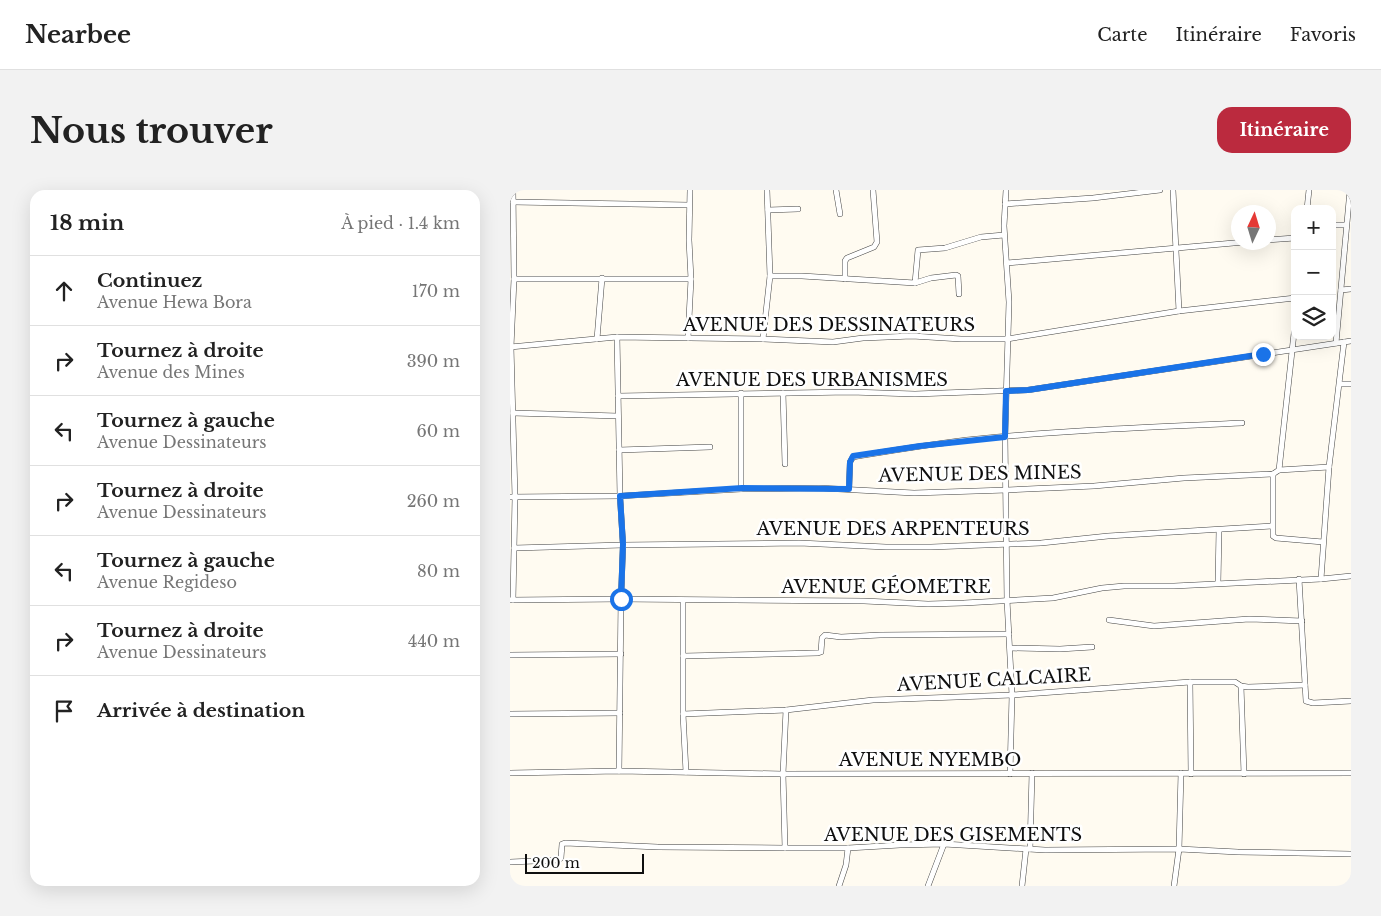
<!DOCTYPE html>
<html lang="fr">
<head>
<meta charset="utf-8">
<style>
	body { margin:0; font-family:"Libre Baskerville",serif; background:#f2f2f2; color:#222 }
	.controls { position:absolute; right:15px; top:15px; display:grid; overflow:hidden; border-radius:10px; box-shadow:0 5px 20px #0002 }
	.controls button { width:45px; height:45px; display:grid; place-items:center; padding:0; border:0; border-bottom:1px solid #e0e0e0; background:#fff; color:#222; font:25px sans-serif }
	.compass { position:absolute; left:721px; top:15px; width:45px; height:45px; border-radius:50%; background:#fff; box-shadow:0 5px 20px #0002; rotate:4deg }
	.scale { position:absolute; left:15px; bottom:12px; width:119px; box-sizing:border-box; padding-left:5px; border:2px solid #0f0f0f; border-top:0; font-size:14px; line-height:18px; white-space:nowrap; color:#0f0f0f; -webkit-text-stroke:4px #fff; paint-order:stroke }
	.stop { position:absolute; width:15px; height:15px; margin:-11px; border:4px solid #1a73e8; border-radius:50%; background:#fff }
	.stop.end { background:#1a73e8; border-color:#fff; box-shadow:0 1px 5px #0008 }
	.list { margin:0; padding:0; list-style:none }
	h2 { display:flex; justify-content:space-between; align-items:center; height:65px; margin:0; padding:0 20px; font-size:21px }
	h2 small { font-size:16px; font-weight:400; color:#767676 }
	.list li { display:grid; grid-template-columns:32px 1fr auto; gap:15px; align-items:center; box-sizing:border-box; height:70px; padding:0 20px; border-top:1px solid #e0e0e0 }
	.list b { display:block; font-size:19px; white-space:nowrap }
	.list p { margin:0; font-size:16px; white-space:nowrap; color:#767676 }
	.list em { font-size:16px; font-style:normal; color:#767676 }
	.icon { flex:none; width:28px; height:28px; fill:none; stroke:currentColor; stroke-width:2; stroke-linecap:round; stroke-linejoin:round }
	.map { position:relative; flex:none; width:841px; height:696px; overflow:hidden; border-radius:15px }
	header { display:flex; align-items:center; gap:30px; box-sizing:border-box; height:70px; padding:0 25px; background:#fff; border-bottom:1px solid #e0e0e0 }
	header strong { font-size:24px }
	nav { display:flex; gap:28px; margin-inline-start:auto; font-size:18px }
	.intro { display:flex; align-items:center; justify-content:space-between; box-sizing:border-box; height:120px; padding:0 30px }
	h1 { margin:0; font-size:35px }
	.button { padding:12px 22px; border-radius:15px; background:#bb2a3e; color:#fff; font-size:18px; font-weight:700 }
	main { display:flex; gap:30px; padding:0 30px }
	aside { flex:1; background:#fff; border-radius:15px; box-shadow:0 5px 20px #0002 }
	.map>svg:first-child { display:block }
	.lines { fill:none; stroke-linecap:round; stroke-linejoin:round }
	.street-casing { stroke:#424242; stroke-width:6 }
	.street { stroke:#fff; stroke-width:5 }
	.route { stroke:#1a73e8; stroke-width:6 }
	.labels { text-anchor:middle; stroke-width:5; stroke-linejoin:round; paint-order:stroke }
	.street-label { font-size:18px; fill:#0f0f0f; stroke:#fff }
</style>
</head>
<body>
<header>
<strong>Nearbee</strong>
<nav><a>Carte</a><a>Itinéraire</a><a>Favoris</a></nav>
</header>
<div class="intro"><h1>Nous trouver</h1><a class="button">Itinéraire</a></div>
<main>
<aside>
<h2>18 min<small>À pied · 1.4 km</small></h2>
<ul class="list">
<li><svg class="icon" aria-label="ahead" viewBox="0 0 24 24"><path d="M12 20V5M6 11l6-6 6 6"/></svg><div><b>Continuez</b><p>Avenue Hewa Bora</p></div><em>170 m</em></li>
<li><svg class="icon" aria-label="right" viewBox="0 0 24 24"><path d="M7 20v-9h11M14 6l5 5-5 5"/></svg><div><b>Tournez à droite</b><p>Avenue des Mines</p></div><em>390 m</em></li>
<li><svg class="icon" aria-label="left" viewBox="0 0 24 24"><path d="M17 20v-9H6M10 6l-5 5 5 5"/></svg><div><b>Tournez à gauche</b><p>Avenue Dessinateurs</p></div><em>60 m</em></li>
<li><svg class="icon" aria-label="right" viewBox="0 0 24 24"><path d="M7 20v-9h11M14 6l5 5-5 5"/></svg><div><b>Tournez à droite</b><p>Avenue Dessinateurs</p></div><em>260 m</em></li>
<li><svg class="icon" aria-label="left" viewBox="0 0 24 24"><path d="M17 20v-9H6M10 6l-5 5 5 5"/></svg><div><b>Tournez à gauche</b><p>Avenue Regideso</p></div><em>80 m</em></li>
<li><svg class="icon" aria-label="right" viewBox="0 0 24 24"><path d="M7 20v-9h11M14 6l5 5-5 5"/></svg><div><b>Tournez à droite</b><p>Avenue Dessinateurs</p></div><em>440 m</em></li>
<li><svg class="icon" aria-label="arrive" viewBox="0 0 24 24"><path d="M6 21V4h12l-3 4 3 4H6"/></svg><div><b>Arrivée à destination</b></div></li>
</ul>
</aside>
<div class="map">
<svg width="841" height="696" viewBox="0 0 841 696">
	<rect width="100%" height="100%" fill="#fffbf1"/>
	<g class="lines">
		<defs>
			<g id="street">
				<polyline points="3,0 4,89 1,157 5,307 3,410"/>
				<polyline points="326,0 330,24"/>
				<polyline points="496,0 494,36 499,112 495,247 497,410 502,505 500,584"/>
				<polyline points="663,0 669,121"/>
				<polyline points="3,12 179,15"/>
				<polyline points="495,14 583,8 650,0"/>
				<polyline points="797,19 799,0"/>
				<polyline points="258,20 288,19"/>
				<polyline points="822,35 836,35"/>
				<polyline points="758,50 785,48"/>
				<polyline points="497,73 735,52"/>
				<polyline points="260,86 292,86 405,93 408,60 435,58 471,47 494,45"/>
				<polyline points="4,89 181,89"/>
				<polyline points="335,89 335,71 337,68 364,57 367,52 363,0"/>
				<polyline points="405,93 421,88 446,85 448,86 449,104"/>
				<polyline points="831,100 841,99"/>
				<polyline points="107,147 110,306 113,355 111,409 109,581"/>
				<polyline points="178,148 181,89 179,50 180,0"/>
				<polyline points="87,149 92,88"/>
				<polyline points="253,149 260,86 257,0"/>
				<polyline points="826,153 840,0"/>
				<polyline points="0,157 107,147 253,149 323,152 353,148 402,146 451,149 497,149 669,121 785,108"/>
				<polyline points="830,194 841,194"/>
				<polyline points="273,203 275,274"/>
				<polyline points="108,206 340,202 405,204 518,200 841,151"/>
				<polyline points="3,223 108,226"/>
				<polyline points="109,260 200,257"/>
				<polyline points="769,280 785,134"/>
				<polyline points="763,284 763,346 766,348 813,352"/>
				<polyline points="231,299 231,203"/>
				<path d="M339 299 340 272 343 267C385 260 426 253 467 249 556 240 644 237 732 233"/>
				<polyline points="0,307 110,306 231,299 309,298 404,303 497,300 584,296 674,288 763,284 769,280 819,277"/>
				<polyline points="4,358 113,355 289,353 376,357 421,357 531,353 598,346 762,336"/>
				<polyline points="789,389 796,511 803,513 841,511"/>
				<polyline points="811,389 819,277 834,152"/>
				<polyline points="708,393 709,340"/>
				<polyline points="0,410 111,409 354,411 418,414 454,413 543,408 592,398 614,396 664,396 811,389 841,386"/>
				<polyline points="173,410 173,524 176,582"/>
				<polyline points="599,430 644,436 739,429 792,431"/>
				<polyline points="500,458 550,459 582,457"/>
				<polyline points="0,465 111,464"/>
				<polyline points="173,466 308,463 311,462 312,448 315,445 331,447 370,445 499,444"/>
				<polyline points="680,492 681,584"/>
				<polyline points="731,496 734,584"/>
				<polyline points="0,524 110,523"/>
				<polyline points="173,524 276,520 363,510 502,505 680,492 725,492 731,496 738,497 795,495"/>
				<polyline points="0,583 109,581 273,584 841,583"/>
				<polyline points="275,658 273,584 276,520"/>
				<polyline points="520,659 522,583"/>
				<polyline points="0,672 49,670 51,668 52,654 55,653 148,657 275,658 338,658 390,655 434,654 535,660 669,659 728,662 841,664"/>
				<polyline points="329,696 336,675 338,658"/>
				<polyline points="418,696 434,654"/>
				<polyline points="512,696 516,659"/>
				<polyline points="664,696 669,659 671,583"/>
			</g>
		</defs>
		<use href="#street" class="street-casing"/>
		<use href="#street" class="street"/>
	</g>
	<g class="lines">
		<polyline class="route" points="111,409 113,354 110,306 232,298 339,299 340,272 343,266 410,256 495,247 496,201 518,200 753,164"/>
	</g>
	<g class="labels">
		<g class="street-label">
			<text x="319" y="141">AVENUE DES DESSINATEURS</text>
			<text x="302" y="196">AVENUE DES URBANISMES</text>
			<text transform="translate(470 284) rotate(-1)" y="6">AVENUE DES MINES</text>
			<text x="383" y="345">AVENUE DES ARPENTEURS</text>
			<text x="376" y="403">AVENUE GÉOMETRE</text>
			<text transform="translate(484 490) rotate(-3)" y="6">AVENUE CALCAIRE</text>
			<text x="420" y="576">AVENUE NYEMBO</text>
			<text x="443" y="651">AVENUE DES GISEMENTS</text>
		</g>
	</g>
</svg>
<div class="controls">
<button>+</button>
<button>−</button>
<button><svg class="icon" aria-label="layers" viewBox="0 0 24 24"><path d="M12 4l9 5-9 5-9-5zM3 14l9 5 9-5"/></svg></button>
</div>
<svg class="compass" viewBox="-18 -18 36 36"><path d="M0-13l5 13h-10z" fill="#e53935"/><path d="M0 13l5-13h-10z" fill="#767676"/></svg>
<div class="scale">200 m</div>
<div class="stop" style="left:111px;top:409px"></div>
<div class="stop end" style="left:753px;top:164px"></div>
</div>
</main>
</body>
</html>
